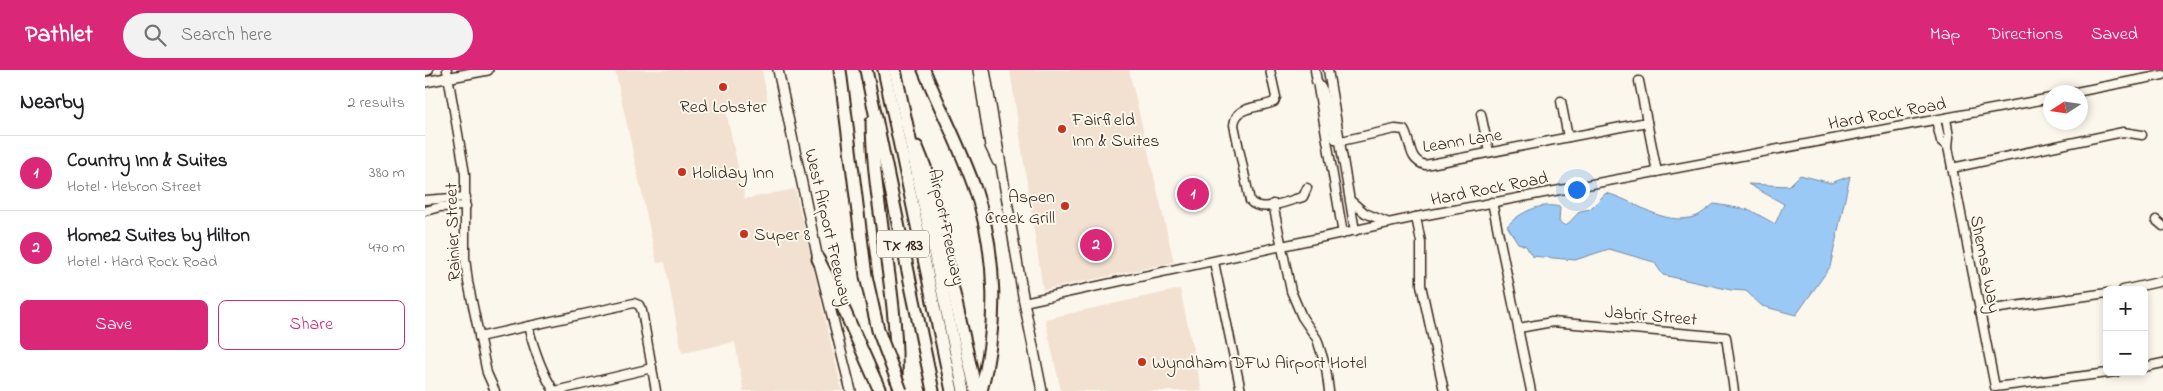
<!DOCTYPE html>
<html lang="en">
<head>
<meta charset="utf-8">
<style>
	body { margin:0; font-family:"Indie Flower",sans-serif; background:#f2f2f2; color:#202124 }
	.controls { position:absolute; right:15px; bottom:15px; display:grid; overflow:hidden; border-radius:8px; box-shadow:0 2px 8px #0003 }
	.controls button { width:45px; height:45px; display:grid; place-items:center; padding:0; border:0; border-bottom:1px solid #e0e0e0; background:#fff; color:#202124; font:25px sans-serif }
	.compass { position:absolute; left:1618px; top:15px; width:45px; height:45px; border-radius:50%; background:#fff; box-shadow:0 2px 8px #0003; rotate:258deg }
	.you { position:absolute; left:1151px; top:119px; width:18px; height:18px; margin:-12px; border:4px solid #fff; border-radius:50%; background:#1a73e8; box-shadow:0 0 0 8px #1a73e833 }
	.badge { display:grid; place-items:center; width:32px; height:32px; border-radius:50%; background:#db2777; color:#fff; font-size:16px; font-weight:700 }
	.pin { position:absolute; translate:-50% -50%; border:2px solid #fff; box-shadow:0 1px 5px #0006 }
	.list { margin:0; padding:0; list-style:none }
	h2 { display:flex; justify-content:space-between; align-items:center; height:65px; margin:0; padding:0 20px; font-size:21px }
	h2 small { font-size:16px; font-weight:400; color:#757577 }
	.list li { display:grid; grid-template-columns:32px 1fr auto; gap:15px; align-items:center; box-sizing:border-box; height:75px; padding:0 20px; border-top:1px solid #e0e0e0 }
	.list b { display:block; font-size:19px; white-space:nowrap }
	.list p { margin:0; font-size:16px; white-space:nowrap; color:#757577 }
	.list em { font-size:16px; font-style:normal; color:#757577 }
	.actions { display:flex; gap:10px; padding:15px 20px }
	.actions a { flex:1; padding:11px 0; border:1px solid #db2777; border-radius:8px; text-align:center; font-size:18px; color:#db2777 }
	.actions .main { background:#db2777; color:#fff }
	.icon { flex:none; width:28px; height:28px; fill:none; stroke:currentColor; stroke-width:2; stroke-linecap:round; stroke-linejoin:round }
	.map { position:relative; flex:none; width:1738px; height:321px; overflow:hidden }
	header { display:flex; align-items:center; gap:30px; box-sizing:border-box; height:70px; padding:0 25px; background:#db2777; color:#fff }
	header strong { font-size:24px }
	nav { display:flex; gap:28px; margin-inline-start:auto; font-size:18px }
	.search { width:350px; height:45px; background:#f2f2f2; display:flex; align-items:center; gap:12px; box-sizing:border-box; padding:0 18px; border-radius:28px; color:#757577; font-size:19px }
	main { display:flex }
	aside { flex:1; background:#fff }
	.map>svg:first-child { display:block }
	.built { fill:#f2e1d0 }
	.water { fill:#9bc9f6; stroke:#7589a0 }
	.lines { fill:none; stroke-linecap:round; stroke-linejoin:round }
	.minor-casing { stroke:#3b2a1e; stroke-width:11 }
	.major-casing { stroke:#3b2a1e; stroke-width:12 }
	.highway-casing { stroke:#3b2a1e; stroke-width:15 }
	.minor { stroke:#fbf7ec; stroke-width:8 }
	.major { stroke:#fbf7ec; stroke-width:9 }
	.highway { stroke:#fbf7ec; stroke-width:11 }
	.highway-bridge-casing { stroke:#3b2a1e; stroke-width:15; stroke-linecap:butt }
	.highway-bridge { stroke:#fbf7ec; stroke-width:11 }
	.poi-dot { fill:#c8321e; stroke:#fbf7ec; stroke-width:2 }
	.labels { text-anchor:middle; stroke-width:4; stroke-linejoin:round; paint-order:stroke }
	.shield { fill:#fbf7ec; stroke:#75685c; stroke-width:1 }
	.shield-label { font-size:16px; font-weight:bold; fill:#3b2a1e }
	.poi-label { font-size:18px; fill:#3b2a1e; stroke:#fbf7ec; text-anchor:start }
	.street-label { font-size:18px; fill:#3b2a1e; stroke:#fbf7ec }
</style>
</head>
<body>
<header>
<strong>Pathlet</strong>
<div class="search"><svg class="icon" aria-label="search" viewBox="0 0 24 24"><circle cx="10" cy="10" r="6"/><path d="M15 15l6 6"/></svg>Search here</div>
<nav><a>Map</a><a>Directions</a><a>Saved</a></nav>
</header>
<main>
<aside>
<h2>Nearby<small>2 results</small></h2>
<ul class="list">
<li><span class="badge">1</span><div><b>Country Inn &amp; Suites</b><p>Hotel · Hebron Street</p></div><em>380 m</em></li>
<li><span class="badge">2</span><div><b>Home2 Suites by Hilton</b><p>Hotel · Hard Rock Road</p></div><em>470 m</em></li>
</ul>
<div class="actions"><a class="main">Save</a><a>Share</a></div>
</aside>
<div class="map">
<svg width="1738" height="321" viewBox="0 0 1738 321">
	<rect width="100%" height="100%" fill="#fbf7ec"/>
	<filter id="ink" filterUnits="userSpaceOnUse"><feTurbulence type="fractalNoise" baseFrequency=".02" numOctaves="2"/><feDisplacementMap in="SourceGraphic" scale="10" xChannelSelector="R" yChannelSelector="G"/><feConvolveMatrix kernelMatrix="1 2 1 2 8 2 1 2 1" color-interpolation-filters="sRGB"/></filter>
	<g filter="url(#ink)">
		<g class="built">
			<polygon points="190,0 337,0 343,32 301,41 320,129 370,119 417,321 317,321 318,318 310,272 257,283 240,192 232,193"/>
			<polygon points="585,0 704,0 749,192 618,220"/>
			<polygon points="755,219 777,321 636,321 620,249"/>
		</g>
		<path class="water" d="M1375 105 1406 113 1425 106 1405 197 1371 245 1337 236 1321 221 1306 220 1238 205 1229 192 1184 179 1150 190 1107 186 1101 176 1093 173 1082 156C1095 142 1116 132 1135 137L1134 152 1141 156 1155 141 1165 139 1181 123C1212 131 1236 156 1269 147 1276 145 1283 138 1289 134L1325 140 1350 154 1359 134 1323 114 1364 116Z"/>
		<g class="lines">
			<defs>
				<g id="minor">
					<polyline points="22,0 40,104 40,188 43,212 62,303 70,321"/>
					<path d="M845 0 851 27 849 32C832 39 811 35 809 55L825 131C836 144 864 130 878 127L882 118"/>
					<polyline points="890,0 918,164"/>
					<polyline points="903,0 930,161"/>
					<path d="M891 11 898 20 910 69 916 71 970 59 979 60C987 74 983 90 1000 95L1222 52"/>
					<polyline points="1214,11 1232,102"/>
					<polyline points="1651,22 1738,5"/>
					<polyline points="1136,31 1143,67"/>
					<polyline points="1056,44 1064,82"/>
					<polyline points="1521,48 1524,67 1523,77 1570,317 1691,302"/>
					<polyline points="1511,50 1516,71 1523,77"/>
					<polyline points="1527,98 1698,62 1717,65"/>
					<polyline points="0,130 41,127"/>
					<polyline points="926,131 940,143 964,153"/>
					<polyline points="1067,132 1106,321"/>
					<polyline points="848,134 866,221 877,247 892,269 901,298 904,321"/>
					<polyline points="0,141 15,137 41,136"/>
					<polyline points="991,147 996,172 996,215 1019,321"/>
					<polyline points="1731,150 1738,156"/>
					<polyline points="789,192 816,321"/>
					<polyline points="1698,220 1738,211"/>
					<polyline points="599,232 991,147 1626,28"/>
					<polyline points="1554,241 1682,223"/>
					<path d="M103 256C109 279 116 301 129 321"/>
					<polyline points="1094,258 1127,252 1301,267 1309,321"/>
					<polyline points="54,267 209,233 214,235 217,241 231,321"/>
					<polyline points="1719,297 1738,293"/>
					<polyline points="130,321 227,298"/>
				</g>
				<g id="major">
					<polyline points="353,0 393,189 426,321"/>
					<polyline points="553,0 565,76 572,91"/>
					<polyline points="560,0 599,232 617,321"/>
					<polyline points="0,1 3,0"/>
					<polyline points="0,12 63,0"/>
				</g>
				<g id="highway">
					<polyline points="415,0 441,206"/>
					<polyline points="441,0 508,321"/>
					<polyline points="459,0 527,321"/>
					<polyline points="470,0 539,321"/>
					<path d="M499 0C516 41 537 80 551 122 572 185 573 257 556 321"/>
					<path d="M447 52C448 138 474 223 471 309"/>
					<polyline points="492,77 500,97 508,131 551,321"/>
					<polyline points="393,189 416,233 455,321"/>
				</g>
			</defs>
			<use href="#minor" class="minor-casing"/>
			<use href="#major" class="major-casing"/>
			<use href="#highway" class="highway-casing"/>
			<use href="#minor" class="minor"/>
			<use href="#major" class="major"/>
			<use href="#highway" class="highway"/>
			<defs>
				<polyline id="highway-bridge" points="441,206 453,260 476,321"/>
			</defs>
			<use href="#highway-bridge" class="highway-bridge-casing"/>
			<use href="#highway-bridge" class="highway-bridge"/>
		</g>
	</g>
	<g class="poi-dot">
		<circle cx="298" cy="17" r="5"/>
		<circle cx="637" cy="59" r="5"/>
		<circle cx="257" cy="102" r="5"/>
		<circle cx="640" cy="136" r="5"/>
		<circle cx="319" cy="164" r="5"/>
		<circle cx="717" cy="292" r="5"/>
	</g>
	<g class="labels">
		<rect class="shield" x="452" y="160.5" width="52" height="27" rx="4"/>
		<g class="shield-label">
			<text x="478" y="180">TX 183</text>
		</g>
		<g class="poi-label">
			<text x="298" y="42" text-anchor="middle">Red Lobster</text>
			<text x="647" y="55">Fairfield<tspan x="647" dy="21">Inn &amp; Suites</tspan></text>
			<text x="267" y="108">Holiday Inn</text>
			<text x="630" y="132" text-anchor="end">Aspen<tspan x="630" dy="21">Creek Grill</tspan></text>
			<text x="329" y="170">Super 8</text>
			<text x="727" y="298">Wyndham DFW Airport Hotel</text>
		</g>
		<g class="street-label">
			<text transform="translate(1462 43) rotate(-10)" y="6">Hard Rock Road</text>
			<text transform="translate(1037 70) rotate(-9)" y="6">Leann Lane</text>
			<text transform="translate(1064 118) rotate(-11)" y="6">Hard Rock Road</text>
			<text transform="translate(404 157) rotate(77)" y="6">West Airport Freeway</text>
			<text transform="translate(522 157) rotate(78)" y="6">Airport Freeway</text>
			<text transform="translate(27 162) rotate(-92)" y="6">Rainier Street</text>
			<text transform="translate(1561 194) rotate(79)" y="6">Shemsa Way</text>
			<text transform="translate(1226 245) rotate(5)" y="6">Jabrir Street</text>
		</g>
	</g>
</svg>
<div class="controls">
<button>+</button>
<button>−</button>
</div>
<svg class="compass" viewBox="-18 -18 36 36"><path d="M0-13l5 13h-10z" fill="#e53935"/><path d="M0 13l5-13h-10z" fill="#757577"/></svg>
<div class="you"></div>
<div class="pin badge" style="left:768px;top:124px">1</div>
<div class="pin badge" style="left:671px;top:175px">2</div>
</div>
</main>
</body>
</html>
